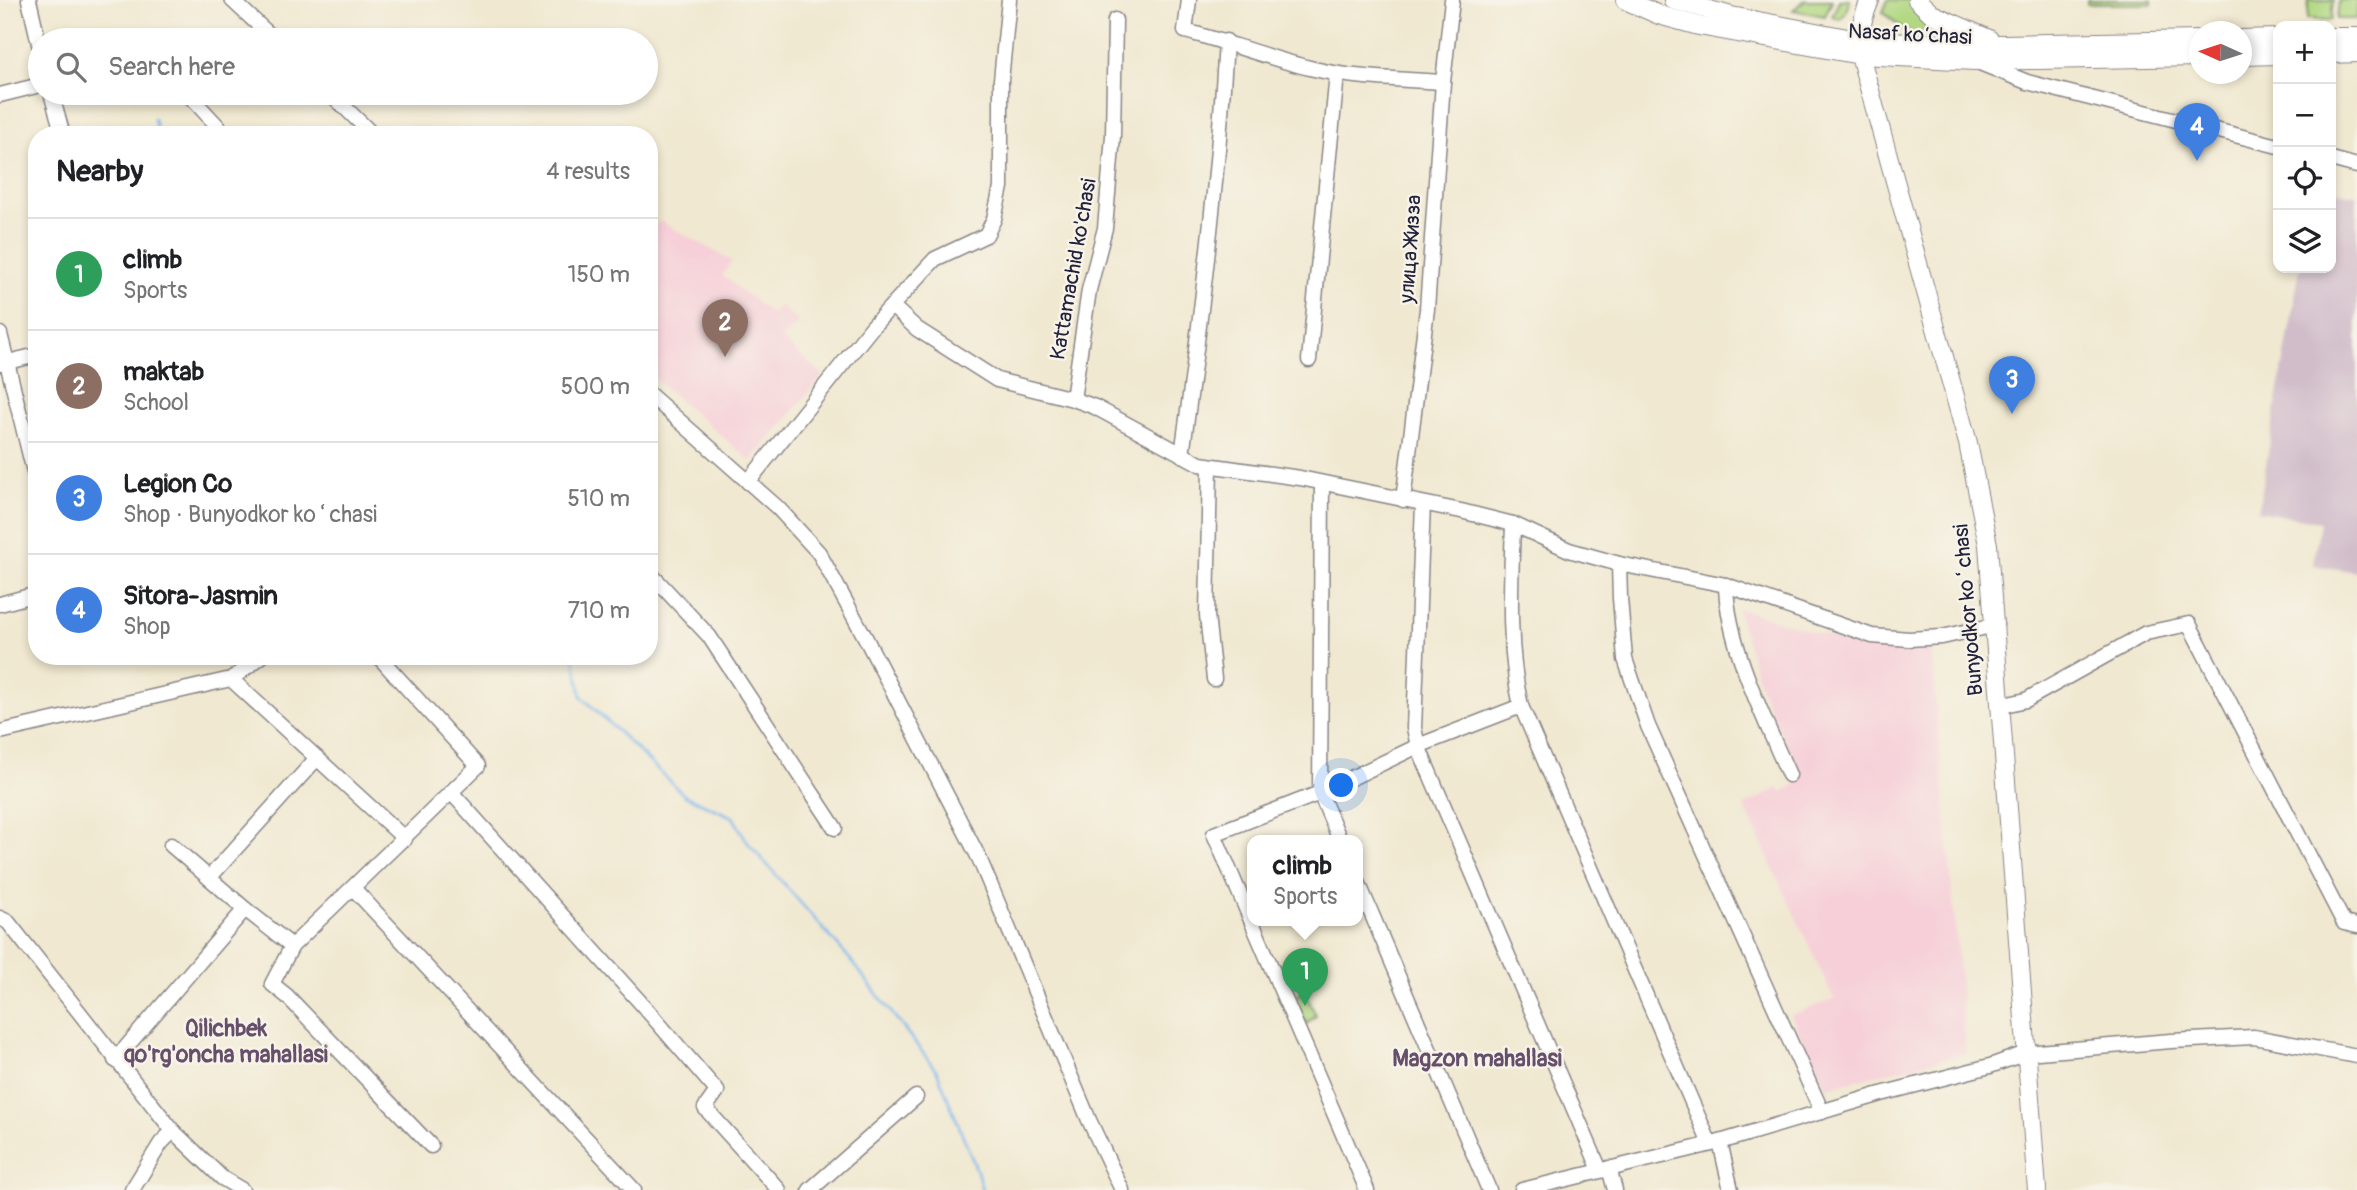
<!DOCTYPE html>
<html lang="en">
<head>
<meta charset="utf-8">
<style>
	body { margin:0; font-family:Pangolin,sans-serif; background:#f6f6f6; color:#202124 }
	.controls { position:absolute; right:21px; top:21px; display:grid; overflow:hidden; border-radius:14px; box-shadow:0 4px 10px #0003 }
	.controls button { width:63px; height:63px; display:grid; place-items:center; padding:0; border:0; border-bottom:2px solid #e0e0e0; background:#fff; color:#202124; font:35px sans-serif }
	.compass { position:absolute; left:2189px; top:21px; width:63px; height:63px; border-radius:50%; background:#fff; box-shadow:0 4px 10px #0003; rotate:273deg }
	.you { position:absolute; left:1342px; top:786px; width:24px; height:24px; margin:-18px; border:5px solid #fff; border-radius:50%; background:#1a73e8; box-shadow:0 0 0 10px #1a73e833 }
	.badge { display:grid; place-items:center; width:46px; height:46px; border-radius:50%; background:#111827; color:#fff; font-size:23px; font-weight:700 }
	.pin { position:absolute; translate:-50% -58px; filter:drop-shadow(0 2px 4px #0008) }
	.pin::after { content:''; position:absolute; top:37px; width:24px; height:21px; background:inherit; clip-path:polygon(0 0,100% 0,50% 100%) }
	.popup { position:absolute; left:1247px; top:835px; width:116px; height:91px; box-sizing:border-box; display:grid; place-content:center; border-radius:14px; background:#fff; filter:drop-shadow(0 2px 5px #0005); font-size:23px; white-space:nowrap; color:#757577 }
	.popup b { font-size:26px; color:#202124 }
	.popup::after { content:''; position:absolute; left:50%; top:100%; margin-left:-14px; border:14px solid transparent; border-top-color:#fff }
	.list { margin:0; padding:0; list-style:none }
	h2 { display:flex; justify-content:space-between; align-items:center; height:91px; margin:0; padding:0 28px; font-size:30px }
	h2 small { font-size:23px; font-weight:400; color:#757577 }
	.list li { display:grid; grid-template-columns:46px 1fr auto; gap:21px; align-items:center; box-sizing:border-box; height:112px; padding:0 28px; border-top:2px solid #e0e0e0 }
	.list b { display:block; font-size:26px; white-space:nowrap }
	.list p { margin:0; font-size:23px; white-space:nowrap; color:#757577 }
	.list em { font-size:23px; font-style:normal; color:#757577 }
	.icon { flex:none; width:38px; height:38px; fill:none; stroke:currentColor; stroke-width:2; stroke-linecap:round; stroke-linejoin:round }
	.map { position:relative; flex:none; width:2357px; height:1190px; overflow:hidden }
	.search { position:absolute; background:#fff; box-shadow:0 4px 10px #0003; left:28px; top:28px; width:630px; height:77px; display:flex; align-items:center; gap:18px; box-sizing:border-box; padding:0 24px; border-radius:38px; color:#757577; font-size:26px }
	.panel { position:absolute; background:#fff; box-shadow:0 4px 10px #0003; left:28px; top:126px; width:630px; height:539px; border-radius:28px }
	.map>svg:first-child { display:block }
	.built { fill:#f6cfd8 }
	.industrial { fill:#d1bdca }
	.green { fill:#b1d781; stroke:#6a7c5e; stroke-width:2 }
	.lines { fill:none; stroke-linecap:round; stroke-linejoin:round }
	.stream { stroke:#7bb8ee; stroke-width:2.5 }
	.minor-casing { stroke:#898586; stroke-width:17 }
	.major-casing { stroke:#898586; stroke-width:20 }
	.minor { stroke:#fff; stroke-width:14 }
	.major { stroke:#fff; stroke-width:18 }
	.labels { text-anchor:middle; stroke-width:5; stroke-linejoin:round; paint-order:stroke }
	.street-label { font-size:21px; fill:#22223b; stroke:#f7f3e8 }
	.neighbourhood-label { font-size:23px; font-weight:bold; fill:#664f6a; stroke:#f7f3e8 }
</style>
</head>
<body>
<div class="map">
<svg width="2357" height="1190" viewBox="0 0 2357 1190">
	<rect width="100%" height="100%" fill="#f7f3e8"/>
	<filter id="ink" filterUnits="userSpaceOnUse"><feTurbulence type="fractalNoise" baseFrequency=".0143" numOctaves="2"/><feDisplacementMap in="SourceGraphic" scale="14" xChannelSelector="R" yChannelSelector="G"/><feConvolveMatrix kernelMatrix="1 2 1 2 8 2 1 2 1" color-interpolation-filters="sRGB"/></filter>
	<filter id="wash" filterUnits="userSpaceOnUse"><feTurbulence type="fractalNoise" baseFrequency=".00686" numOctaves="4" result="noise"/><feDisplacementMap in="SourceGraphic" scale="28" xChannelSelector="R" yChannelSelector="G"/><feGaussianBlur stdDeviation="1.57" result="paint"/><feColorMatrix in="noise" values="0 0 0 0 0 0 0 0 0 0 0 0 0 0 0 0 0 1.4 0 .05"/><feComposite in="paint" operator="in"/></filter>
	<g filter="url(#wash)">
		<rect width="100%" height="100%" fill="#f0e8d0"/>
		<g class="built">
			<polygon points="660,221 732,261 722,275 771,314 780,305 798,322 781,339 823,375 751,461 649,374 649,229"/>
			<polygon points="1737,608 1865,648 1931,646 1966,1053 1824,1088 1791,1015 1834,999 1744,806 1778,788 1782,792 1801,781 1761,689"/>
		</g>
		<polygon class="industrial" points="2331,190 2357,196 2357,572 2313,565 2320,522 2258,511 2300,268 2331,268"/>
		<g class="green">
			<polygon points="1805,0 1832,0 1825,16 1793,10"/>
			<polygon points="1839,0 1850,0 1845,14 1840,19 1832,17"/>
			<polygon points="1888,0 1913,0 1960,34 1908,33 1883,12"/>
			<rect x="2087" y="0" width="65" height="4"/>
			<polygon points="2309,0 2333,0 2331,20 2307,19"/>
			<polygon points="2339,0 2357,0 2357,19 2337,19"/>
			<polygon points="1304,991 1316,1015 1307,1024 1293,998"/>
		</g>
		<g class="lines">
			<g class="stream">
				<polyline points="154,119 158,135"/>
				<polyline points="574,656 582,697 685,796 733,817 748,843 849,958 937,1071 977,1171 982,1190"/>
			</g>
		</g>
	</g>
	<g filter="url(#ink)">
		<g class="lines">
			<defs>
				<g id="minor">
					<polyline points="29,0 40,48"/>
					<polyline points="232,0 275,40"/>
					<path d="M1189 0 1185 31C1228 42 1271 59 1314 69 1356 79 1401 79 1443 82"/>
					<polyline points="136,39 137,40"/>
					<polyline points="1980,63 2027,82 2278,146"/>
					<polyline points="51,93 63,135"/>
					<polyline points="187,93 226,135"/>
					<polyline points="330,93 373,135"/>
					<polyline points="0,95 40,85"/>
					<polyline points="2331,159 2357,166"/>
					<polyline points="892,306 917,329 997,380 1073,399 1095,407 1200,464 1300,478 1461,511 1513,524 1569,550 1619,564 1726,585 1872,636 1909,639 1942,637 1996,625"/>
					<polyline points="0,334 37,484"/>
					<polyline points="1309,360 1337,74"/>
					<polyline points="0,364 37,355"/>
					<polyline points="649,394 778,508 819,553 865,637 979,858 1089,1120 1122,1190"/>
					<polyline points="1073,399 1089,290 1105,228 1113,136 1115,20"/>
					<path d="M1182 455C1201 317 1218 180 1226 41"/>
					<polyline points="1210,466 1207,615 1214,679"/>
					<polyline points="748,482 873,326 935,259 986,235 994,219 1001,187 1001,80 1009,0"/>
					<polyline points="1322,483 1320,793 1340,840"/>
					<polyline points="1403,500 1427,309 1443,82 1452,0"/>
					<polyline points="1423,504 1414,728 1418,746 1600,1170"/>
					<path d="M1513 524C1511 585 1507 646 1521 706L1710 1144"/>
					<polyline points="1619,564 1620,598 1625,659 1648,726 1822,1112"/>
					<polyline points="649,572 709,636 835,828"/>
					<path d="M1726 585C1727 644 1765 720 1789 775"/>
					<polyline points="0,604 37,594"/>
					<polyline points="378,656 478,766 292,946 272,984 287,996 431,1146"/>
					<polyline points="231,679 405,839"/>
					<polyline points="2000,706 2026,700 2146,633 2189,624 2344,923 2357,926"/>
					<polyline points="0,732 231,679 262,656"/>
					<polyline points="451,792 640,1002 717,1091 705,1108 779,1190"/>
					<polyline points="171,845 245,909 292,946"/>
					<polyline points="209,878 317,758"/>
					<polyline points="1358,882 1489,1190"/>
					<polyline points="353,888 634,1190"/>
					<polyline points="0,918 8,922 173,1131 222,1178 242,1190"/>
					<polyline points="115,1060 245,909"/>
					<polyline points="1720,1142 1731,1190"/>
					<polyline points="1609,1168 1615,1190"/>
					<polyline points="132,1190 161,1143 173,1131"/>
					<polyline points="810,1190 916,1097"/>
					<polyline points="1367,1190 1214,834 1320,793 1418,746 1521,706"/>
					<polyline points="1522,1190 1720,1142 1881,1094 1990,1066 2026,1053 2171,1041 2254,1037 2357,1056"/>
				</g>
				<g id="major">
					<polyline points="1625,0 1659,15 1699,26 1860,55 1975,61 2200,57"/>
					<polyline points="1673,0 1731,16 1858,40 1907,43 2003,44 2200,40"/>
					<path d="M1870 0C1862 19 1858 35 1860 55L1968 443 1988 545 2037 1190"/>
					<polyline points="1917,0 1932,14 1989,39"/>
					<polyline points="2331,37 2357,37"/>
					<polyline points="2242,39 2278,38"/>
					<polyline points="2331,54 2357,53"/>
					<polyline points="2242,56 2278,55"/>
				</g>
			</defs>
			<use href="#minor" class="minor-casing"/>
			<use href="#major" class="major-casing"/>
			<use href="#minor" class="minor"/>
			<use href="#major" class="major"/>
		</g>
	</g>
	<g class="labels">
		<g class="street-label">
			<text transform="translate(1910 34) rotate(3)" y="7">Nasaf ko‘chasi</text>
			<text transform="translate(1410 249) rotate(-86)" y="7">улица Жизза</text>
			<text transform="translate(1073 269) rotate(-80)" y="7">Kattamachid ko'chasi</text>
			<text transform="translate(1968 610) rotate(-95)" y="7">Bunyodkor koʻchasi</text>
		</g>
		<g class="neighbourhood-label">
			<text x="226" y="1036">Qilichbek<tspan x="226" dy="26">qo'rg'oncha mahallasi</tspan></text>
			<text x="1477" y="1066">Magzon mahallasi</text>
		</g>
	</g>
</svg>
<div class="controls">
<button>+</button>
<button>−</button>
<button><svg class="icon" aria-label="locate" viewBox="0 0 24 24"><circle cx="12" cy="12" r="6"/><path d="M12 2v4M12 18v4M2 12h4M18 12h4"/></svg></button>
<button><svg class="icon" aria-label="layers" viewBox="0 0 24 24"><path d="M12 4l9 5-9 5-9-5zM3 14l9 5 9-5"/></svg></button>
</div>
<svg class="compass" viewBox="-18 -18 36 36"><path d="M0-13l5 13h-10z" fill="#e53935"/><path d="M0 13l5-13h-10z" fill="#757577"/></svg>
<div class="you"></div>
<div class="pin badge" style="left:1305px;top:1006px;background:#2e9e5b">1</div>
<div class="popup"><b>climb</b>Sports</div>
<div class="pin badge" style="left:725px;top:357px;background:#8d6e63">2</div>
<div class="pin badge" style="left:2012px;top:414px;background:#3f7fe0">3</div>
<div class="pin badge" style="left:2197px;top:161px;background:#3f7fe0">4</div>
<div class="search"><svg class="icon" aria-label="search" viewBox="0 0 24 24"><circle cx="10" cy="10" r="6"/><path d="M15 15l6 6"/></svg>Search here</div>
<section class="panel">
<h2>Nearby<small>4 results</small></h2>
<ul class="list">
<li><span class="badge" style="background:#2e9e5b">1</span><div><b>climb</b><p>Sports</p></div><em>150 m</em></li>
<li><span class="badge" style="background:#8d6e63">2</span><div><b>maktab</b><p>School</p></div><em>500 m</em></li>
<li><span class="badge" style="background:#3f7fe0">3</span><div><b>Legion Co</b><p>Shop · Bunyodkor koʻchasi</p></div><em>510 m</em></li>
<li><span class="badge" style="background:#3f7fe0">4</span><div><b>Sitora-Jasmin</b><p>Shop</p></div><em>710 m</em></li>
</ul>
</section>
</div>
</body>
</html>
